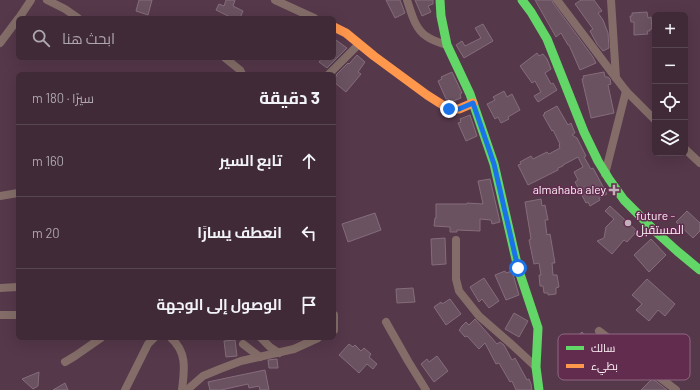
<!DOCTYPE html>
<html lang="ar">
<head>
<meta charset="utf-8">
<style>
	body { margin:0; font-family:Barlow,Cairo,sans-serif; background:#473240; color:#f1f3f6; direction:rtl }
	.controls { position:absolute; right:12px; top:12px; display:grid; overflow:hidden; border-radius:6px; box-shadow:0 4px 16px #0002 }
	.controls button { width:36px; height:36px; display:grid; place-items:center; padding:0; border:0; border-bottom:1px solid #594653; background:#402a38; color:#f1f3f6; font:20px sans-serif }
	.stop { position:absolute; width:12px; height:12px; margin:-9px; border:3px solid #1a73e8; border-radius:50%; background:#fff }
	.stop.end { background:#1a73e8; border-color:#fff; box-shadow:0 1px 4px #0008 }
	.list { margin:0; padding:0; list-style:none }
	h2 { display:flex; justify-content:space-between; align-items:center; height:52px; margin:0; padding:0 16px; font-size:17px }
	h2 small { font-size:13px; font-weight:400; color:#aea7ae }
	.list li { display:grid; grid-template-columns:26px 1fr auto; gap:12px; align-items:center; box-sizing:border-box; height:72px; padding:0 16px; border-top:1px solid #594653 }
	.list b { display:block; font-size:15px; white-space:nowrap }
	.list em { font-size:13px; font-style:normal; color:#aea7ae }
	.icon { flex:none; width:22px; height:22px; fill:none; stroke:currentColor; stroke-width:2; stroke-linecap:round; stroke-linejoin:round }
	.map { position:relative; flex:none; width:700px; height:390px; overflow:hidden; direction:ltr }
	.search { position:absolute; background:#402a38; box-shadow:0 4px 16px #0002; left:16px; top:16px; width:320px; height:44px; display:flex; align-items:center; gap:10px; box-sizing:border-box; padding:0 14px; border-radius:6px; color:#aea7ae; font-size:15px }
	.panel { position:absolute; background:#402a38; box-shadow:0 4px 16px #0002; left:16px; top:72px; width:320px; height:268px; border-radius:6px; direction:rtl }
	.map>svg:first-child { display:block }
	.building { fill:#6a5261; stroke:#856d7c }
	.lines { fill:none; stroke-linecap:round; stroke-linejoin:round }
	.street { stroke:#846d68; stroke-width:8 }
	.fast { stroke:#63d668; stroke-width:9 }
	.slow { stroke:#ff974d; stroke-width:9 }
	.route { stroke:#1a73e8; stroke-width:5 }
	.poi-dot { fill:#c2b0ba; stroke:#612c4e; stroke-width:1.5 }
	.labels { text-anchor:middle; stroke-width:3; stroke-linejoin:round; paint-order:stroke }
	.poi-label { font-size:12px; fill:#fdf0f7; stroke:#612c4e; text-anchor:end }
	.key { fill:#612c4e; stroke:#906781; stroke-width:1 }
	.key-label { font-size:11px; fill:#fdf0f7 }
</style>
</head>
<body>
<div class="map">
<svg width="700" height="390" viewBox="0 0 700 390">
	<rect width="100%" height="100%" fill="#55384a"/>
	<g class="building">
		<polygon points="139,0 152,0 148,15 136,11"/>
		<polygon points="226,0 235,0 233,6 243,11 240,18 232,18 216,10 219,4 224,6"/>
		<polygon points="386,0 400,0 405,13 395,18"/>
		<polygon points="415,0 433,0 433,4 428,6 431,12 422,16"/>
		<polygon points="535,0 552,0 553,3 593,57 596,63 580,70 569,45 568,45 561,33 556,37"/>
		<polygon points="581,0 594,0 602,11 598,13 603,20 608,33 609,48 603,51 597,44 590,31 593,29 575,4"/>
		<polygon points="647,12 648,18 651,17 652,29 650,29 650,31 647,31 648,34 634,35 634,22 631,22 630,16 632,16 632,13"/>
		<polygon points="483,24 493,41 464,58 456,45 462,41 465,46 481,38 475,28"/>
		<polygon points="336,40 347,48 327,68 319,62 322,58 334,58 334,43"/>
		<polygon points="537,53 539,56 543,54 547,59 551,69 545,73 551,84 553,83 557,90 538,102 534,96 541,92 535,81 532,83 520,66"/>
		<polygon points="357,55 365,62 358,72 361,74 346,92 334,82 334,79 337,75 336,75 348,63 349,64"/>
		<polygon points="452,72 462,93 460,94 461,98 451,102 448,99 446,99 438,81 442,79 441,77"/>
		<polygon points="604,72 605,77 608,77 610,79 611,84 608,85 614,113 591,118 582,79 584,78 583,76"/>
		<polygon points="504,91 507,97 512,94 520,110 508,117 509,119 501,123 498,117 495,119 487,104 495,100 493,97"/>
		<polygon points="557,106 568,125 571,123 575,133 572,135 577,138 586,156 584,157 591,169 593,168 607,194 599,198 600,200 590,206 588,202 586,203 575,182 578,180 574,172 583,167 578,157 563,165 563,166 558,168 558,170 528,185 518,165 521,164 520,162 531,156 533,159 547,152 549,154 560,148 559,145 560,144 553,130 552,131 543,115 545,114 544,113"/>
		<polygon points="470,115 477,136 466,141 458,123 461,122 460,119"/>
		<polygon points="490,179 500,222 492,224 491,220 480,219 480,231 457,230 457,232 450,232 450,227 434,226 435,218 436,218 436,204 467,204 467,203 483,204 478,181"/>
		<polygon points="541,199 542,206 545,205 548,220 545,220 547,235 550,234 555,263 552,263 553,275 557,275 559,287 556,288 556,294 548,295 548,293 544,293 543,286 540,286 539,275 541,275 539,263 534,264 529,240 531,239 525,202"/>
		<polygon points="610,206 637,231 627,242 624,240 612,254 597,241 604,238 606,227 614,219 605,211"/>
		<polygon points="687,211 700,223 700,231 693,238 676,222"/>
		<polygon points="375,213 381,230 348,242 342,224"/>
		<polygon points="445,238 446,264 432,265 431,239"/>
		<polygon points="651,239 666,255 649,272 634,255"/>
		<polygon points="505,271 506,273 512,271 519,295 506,300 495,275"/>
		<polygon points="484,278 499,301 489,308 482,299 479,302 470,287"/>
		<polygon points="647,279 675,304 665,316 658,310 649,321 636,310 642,304 632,295"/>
		<polygon points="413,288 415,302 397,303 396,289"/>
		<polygon points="450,299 461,314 446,325 434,307 441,302 442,304"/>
		<polygon points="514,313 528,321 519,337 505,329"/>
		<polygon points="475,319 497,344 500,342 504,345 512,360 515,358 527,380 529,379 531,384 532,390 516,390 512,381 510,382 499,363 496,364 485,343 479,349 467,336 465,337 459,330 461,328 461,327 466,322 469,325"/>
		<polygon points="582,332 586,337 587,336 596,347 580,360 567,345"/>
		<polygon points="235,340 237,356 226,357 224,341"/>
		<polygon points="349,344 353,347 355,345 361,351 364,348 371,354 369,357 377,364 373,369 367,364 359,373 339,355"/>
		<polygon points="437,356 448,371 434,382 421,364 427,359 429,362"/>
		<polygon points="277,359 278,368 269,368 268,360"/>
		<polygon points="265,370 269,390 260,390 259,386 249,388 248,384 221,390 210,390 208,382 236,376"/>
		<polygon points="39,372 38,386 33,389 22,379"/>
		<polygon points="652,379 653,379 667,390 641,390"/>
		<polygon points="65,383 68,390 53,390"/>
	</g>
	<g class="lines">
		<g class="street">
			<polyline points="47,0 65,9 78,18"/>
			<polyline points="275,0 314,18"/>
			<path d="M407 0C411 12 415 29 426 36 433 41 440 43 447 45"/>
			<polyline points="557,0 616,78 626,91 655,120"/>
			<polyline points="611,0 616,78"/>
			<polyline points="19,18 31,0"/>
			<polyline points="0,43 18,19"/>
			<polyline points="225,58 240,70 242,74"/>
			<polyline points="329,74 359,44"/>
			<polyline points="685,149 700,163"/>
			<polyline points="605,174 626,91"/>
			<polyline points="0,196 18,193"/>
			<polyline points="456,240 456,279 459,291 479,316 510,343 536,367"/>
			<polyline points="0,288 18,287"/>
			<polyline points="0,315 18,315"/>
			<polyline points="334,315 334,330"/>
			<polyline points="386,322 408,361 426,390"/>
			<polyline points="599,331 676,390"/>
			<path d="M171 338C188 353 184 371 182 390"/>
			<polyline points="261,338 270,347 279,353"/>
			<polyline points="243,344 260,357"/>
			<polyline points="65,362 75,356 101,338"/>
			<polyline points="125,390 148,344 154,338"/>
			<polyline points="187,390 203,376 220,369 241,361 294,349 318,338"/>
		</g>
		<g class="fast">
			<polyline points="440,0 441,16 447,45 470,94 494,164 518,268 538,328 536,367 539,390"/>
			<polyline points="522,0 531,12 547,39 584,132 598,161 609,179 624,200 655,231 677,251 700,270"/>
		</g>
		<polyline class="slow" points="334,27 346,33 374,56 427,95 449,109 459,109 473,103"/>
	</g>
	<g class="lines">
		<polyline class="route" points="449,109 459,109 473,103 494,164 518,268"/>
	</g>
	<g class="poi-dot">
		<path d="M612 184h4v4h4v4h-4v4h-4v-4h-4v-4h4z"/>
		<circle cx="628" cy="223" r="4"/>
	</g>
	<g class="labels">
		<g class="poi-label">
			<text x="606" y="194">almahaba aley</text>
			<text x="636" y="220" text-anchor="start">future -<tspan x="636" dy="14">المستقبل</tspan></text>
		</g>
	</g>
	<rect x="558" y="334" width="132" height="46" rx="6" class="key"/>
	<rect x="566" y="346" width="18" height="4" fill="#63d668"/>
	<rect x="566" y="364" width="18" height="4" fill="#ff974d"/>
	<g class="key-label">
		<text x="591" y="352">سالك</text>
		<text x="591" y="370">بطيء</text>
	</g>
</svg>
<div class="controls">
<button>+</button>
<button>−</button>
<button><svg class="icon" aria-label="locate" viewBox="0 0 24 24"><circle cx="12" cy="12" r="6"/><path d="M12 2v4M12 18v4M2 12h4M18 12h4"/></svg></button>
<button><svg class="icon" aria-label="layers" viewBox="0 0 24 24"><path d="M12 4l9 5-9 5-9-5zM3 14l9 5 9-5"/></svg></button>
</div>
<div class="stop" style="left:518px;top:268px"></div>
<div class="stop end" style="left:449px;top:109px"></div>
<div class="search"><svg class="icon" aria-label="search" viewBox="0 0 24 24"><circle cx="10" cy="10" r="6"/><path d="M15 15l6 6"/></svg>ابحث هنا</div>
<section class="panel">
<h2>3 دقيقة<small>سيرًا · 180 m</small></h2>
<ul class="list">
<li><svg class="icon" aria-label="ahead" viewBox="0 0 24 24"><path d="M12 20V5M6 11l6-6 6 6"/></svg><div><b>تابع السير</b></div><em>160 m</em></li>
<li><svg class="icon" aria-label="left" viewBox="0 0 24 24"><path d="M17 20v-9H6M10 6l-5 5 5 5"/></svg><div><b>انعطف يسارًا</b></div><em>20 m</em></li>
<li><svg class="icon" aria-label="arrive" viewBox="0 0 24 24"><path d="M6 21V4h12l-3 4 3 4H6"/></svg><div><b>الوصول إلى الوجهة</b></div></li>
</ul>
</section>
</div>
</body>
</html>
